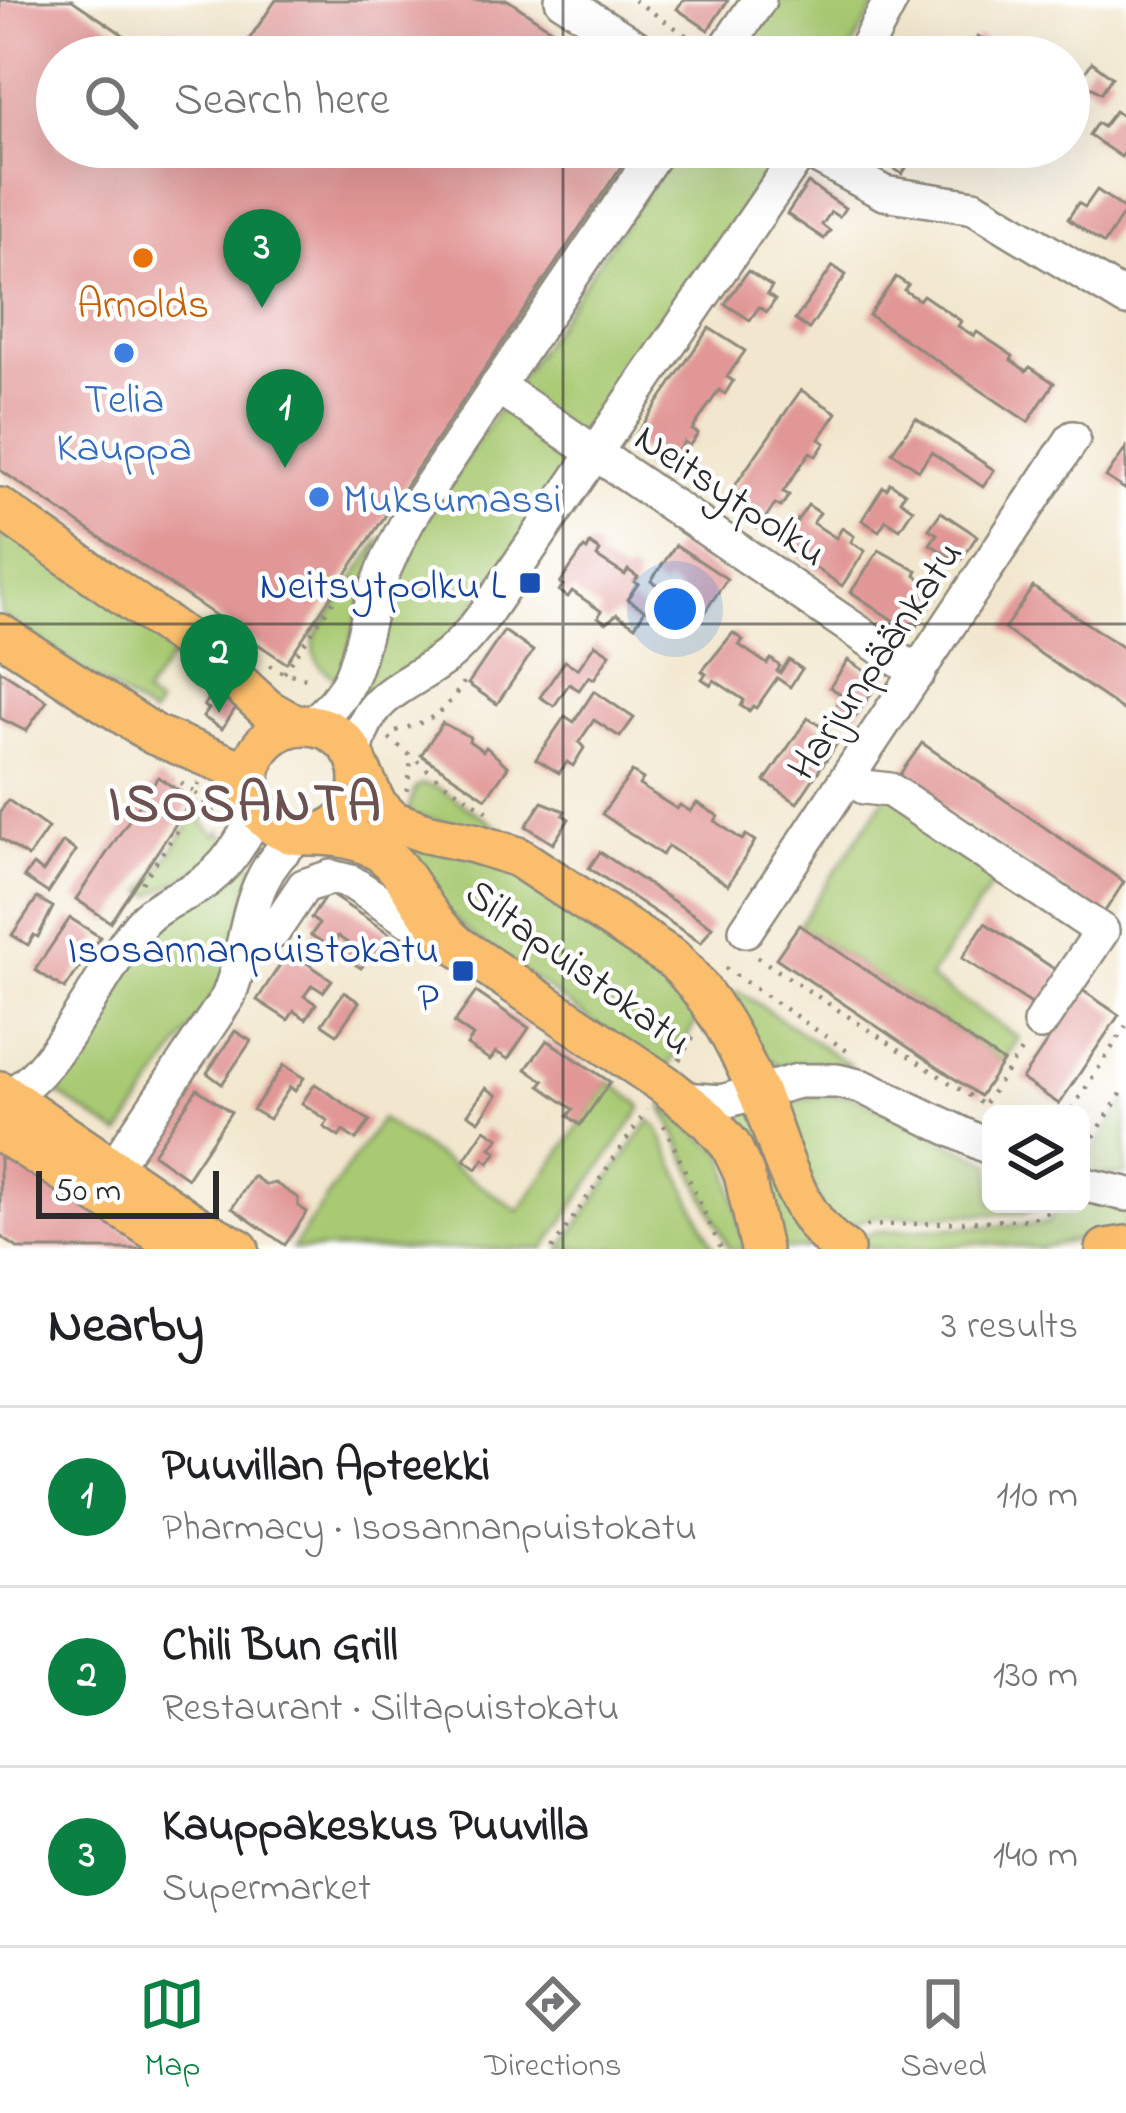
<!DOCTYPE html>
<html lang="en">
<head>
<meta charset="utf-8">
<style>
	body { margin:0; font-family:"Indie Flower",sans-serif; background:#f6f6f6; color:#202124 }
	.controls { position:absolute; right:36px; bottom:36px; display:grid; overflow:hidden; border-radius:18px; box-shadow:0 12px 48px #0002 }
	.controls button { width:108px; height:108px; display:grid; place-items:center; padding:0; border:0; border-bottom:3px solid #e0e0e0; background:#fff; color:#202124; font:60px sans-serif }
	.scale { position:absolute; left:36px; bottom:30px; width:183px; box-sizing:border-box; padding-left:12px; border:6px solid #2b2b2b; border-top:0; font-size:33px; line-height:42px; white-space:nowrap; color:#2b2b2b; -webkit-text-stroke:9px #fff; paint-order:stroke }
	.you { position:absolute; left:675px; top:609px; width:42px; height:42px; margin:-30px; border:9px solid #fff; border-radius:50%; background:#1a73e8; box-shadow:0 0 0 18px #1a73e833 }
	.badge { display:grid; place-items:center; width:78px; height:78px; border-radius:50%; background:#0b8043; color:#fff; font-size:39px; font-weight:700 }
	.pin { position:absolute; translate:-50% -99px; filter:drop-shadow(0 3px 6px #0008) }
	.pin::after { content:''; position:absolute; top:63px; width:42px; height:36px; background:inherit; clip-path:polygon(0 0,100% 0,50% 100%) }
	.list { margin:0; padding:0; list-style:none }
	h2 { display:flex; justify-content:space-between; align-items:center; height:156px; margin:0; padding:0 48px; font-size:51px }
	h2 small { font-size:39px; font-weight:400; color:#757577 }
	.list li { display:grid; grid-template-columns:78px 1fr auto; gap:36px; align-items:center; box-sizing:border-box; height:180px; padding:0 48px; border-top:3px solid #e0e0e0 }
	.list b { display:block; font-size:45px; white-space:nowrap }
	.list p { margin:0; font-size:39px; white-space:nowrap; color:#757577 }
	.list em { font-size:39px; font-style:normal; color:#757577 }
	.icon { flex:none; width:66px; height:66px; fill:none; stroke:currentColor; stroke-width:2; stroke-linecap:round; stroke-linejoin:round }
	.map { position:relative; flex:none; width:1126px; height:1249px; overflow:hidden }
	.search { position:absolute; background:#fff; box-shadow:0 12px 48px #0002; left:36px; right:36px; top:36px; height:132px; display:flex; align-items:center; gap:30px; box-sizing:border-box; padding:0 42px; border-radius:66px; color:#757577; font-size:45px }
	.sheet { height:696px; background:#fff }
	nav { display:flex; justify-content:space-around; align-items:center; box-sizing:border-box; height:168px; border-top:3px solid #e0e0e0; background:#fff; font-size:33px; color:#757577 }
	nav a { display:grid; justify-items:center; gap:6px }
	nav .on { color:#0b8043 }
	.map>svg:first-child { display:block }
	.green { fill:#a9ca73; stroke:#6a7a4f; stroke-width:3 }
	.building { fill:#e19796 }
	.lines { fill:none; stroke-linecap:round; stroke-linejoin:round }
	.minor-casing { stroke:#8e897c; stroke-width:38 }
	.major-casing { stroke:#8e897c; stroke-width:44 }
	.path { stroke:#8e897c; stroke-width:4.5; stroke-dasharray:3 9; stroke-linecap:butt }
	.minor { stroke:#fff; stroke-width:33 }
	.major { stroke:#fabe6d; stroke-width:39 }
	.grid { fill:none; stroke:#2b2b2b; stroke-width:3; stroke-opacity:0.55 }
	.food-dot { fill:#e8710a; stroke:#fff; stroke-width:4.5 }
	.shop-dot { fill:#3f7fe0; stroke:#fff; stroke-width:4.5 }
	.transit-dot { fill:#1a4fb4; stroke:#fff; stroke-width:4.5 }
	.labels { text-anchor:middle; stroke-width:9; stroke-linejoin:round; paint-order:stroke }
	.food-label { font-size:42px; fill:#c56008; stroke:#fff }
	.shop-label { font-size:42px; fill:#366cbe; stroke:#fff }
	.street-label { font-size:42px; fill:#2b2b2b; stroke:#fff }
	.transit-label { font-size:42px; fill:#164399; stroke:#fff; text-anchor:end }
	.district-label { font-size:54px; font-weight:bold; letter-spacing:3px; fill:#6b5150; stroke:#fff }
</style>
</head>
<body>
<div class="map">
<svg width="1126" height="1249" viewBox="0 0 1126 1249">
	<rect width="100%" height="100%" fill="#fff"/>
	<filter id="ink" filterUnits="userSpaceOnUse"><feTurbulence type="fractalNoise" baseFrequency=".00833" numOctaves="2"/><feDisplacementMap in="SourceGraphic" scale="24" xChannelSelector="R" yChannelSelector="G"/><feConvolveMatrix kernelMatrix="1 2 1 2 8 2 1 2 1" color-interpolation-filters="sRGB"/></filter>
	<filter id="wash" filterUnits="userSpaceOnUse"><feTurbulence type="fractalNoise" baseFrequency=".004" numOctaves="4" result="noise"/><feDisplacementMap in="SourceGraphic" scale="48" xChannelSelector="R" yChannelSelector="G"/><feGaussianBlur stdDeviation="2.7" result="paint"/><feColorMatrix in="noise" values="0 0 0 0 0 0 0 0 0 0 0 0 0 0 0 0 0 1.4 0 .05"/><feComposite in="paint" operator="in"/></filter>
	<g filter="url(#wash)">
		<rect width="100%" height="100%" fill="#f2e7ce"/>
		<g class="green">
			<polygon points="775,0 879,0 847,57 737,57"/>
			<polygon points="676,147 786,147 458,630 364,702 357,697 406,547"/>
			<polygon points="0,525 199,660 193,670 171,657 144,696 158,706 152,716 0,614"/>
			<path d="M381 538 340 680C319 669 313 662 314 638Z"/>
			<polygon points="421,784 437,787 510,835 407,814 415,789"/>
			<polygon points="890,790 1005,866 929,978 1019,1038 1003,1062 799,925"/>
			<polygon points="197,813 206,817 202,822 216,835 220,831 228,840 209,865 152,895 144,892"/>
			<polygon points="394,832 504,864 666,973 703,1011 664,1073 469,932 442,907"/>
			<polygon points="245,858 255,865 227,974 120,1135 45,1085 142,940"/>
			<polygon points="738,991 852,1066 814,1062 779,1065 767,1058 725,1005"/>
			<polygon points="610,1082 640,1104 641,1109 544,1249 292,1249 381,1119 519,1211"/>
			<path d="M830 1095 852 1096 991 1163V1204H1046L1025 1213 872 1217 837 1229 824 1215 783 1114C793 1097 811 1098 830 1095Z"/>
			<polygon points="1126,1100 1126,1174 1103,1175 1081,1170"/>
			<polygon points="662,1105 725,1155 746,1249 729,1249"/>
			<polygon points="757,1110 815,1242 805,1249 774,1249 721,1116"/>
			<polygon points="650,1120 658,1128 714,1249 561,1249"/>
			<polygon points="1081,1195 1126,1201 1126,1229 1039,1248 975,1243 934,1249 873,1249 850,1238 878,1231 1046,1224 1063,1204 1081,1204"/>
		</g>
		<g id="blocks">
			<g class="building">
				<polygon points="0,0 72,0 156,57 57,57 57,147 634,147 286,663 0,470"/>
				<polygon points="276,0 508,0 592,57 237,57"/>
				<polygon points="683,0 728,0 708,30 677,9"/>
				<polygon points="978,36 998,49 993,57 964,57"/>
				<polygon points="1092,62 1112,77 1101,93 1080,80"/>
				<polygon points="1115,111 1126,119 1126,150 1121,157 1089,135 1097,123 1103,127"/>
				<polygon points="862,147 920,147 902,174"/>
				<polygon points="808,183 845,208 839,217 831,212 822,225 830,231 824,239 787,214"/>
				<polygon points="1097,190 1126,210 1104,244 1068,219 1078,203 1085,207"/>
				<polygon points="833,266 846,275 809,329 795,320"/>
				<polygon points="748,271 772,287 767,294 775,300 767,312 759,307 750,320 725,304"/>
				<polygon points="896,277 908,285 904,290 919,300 923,295 961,321 958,326 974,336 977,332 1013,356 1011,360 1026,371 1030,367 1054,383 1028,422 869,315"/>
				<polygon points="709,328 745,351 727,377 733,381 725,394 719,390 692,430 698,433 690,445 684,442 667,467 631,442"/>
				<polygon points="801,390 837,413 819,439 825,443 816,456 810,452 783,492 789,495 781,507 775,504 758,529 722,504"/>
				<polygon points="916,418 994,470 983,487 931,452 919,470 892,452"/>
				<polygon points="1126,448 1126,490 1106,477"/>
				<polygon points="890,483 905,493 900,500 913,509 900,529 886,520 879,531 862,520 883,487 887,489"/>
				<polygon points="808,505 820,513 813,523 836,538 842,528 854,536 851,542 865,551 842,586 781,544"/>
				<polygon points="941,512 977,536 959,563 930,544 937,534 929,529"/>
				<polygon points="590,544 600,551 597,557 625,575 628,570 638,577 634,582 638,584 627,599 645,610 635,626 617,614 606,623 598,617 601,611 572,591 568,597 559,591 563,585 560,583 584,548 587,550"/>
				<polygon points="676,545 727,579 702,616 692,609 697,602 689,597 685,604 675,597 680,591 668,583 663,589 651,581"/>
				<polygon points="879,550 917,571 915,575 940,592 912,633 851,592"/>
				<polygon points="1033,587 1126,650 1126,712 1004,629"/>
				<polygon points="504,631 533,651 497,704 468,684"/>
				<polygon points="733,633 743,640 739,645 767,664 771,659 780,666 777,671 780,673 789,660 802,669 790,687 777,678 756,708 753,706 749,711 741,706 744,700 714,680 711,685 702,679 706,674 702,671"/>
				<polygon points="595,644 610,654 594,679 589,676 579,690 569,684 554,706 540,697 565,661 578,669"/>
				<polygon points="848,660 880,681 856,716 837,703 842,695 830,687"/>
				<polygon points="0,670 47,701 26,731 0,718"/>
				<polygon points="213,691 237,706 222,729 203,717 209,709 204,706"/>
				<polygon points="594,691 634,718 620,737 594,720 579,742 584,748 573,766 567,762 559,773 536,759 565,716 574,722"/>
				<polygon points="808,718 840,739 797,803 765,781"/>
				<polygon points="442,723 470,737 469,741 483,751 486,747 508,767 486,798 421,755"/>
				<polygon points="922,743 1124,882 1102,916 898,777"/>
				<polygon points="632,772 643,779 639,785 677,809 680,805 690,811 697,803 718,816 715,821 742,840 746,835 755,841 728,885 668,846 662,855 602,814"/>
				<polygon points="158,777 192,800 110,922 76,899"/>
				<polygon points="8,800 48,828 28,857 0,838 0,812"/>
				<polygon points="542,802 565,811 563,815 569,819 553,844 526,826"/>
				<polygon points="63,842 76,851 48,893 24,877 33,865 43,872"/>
				<polygon points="600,852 712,927 701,943 589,868"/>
				<polygon points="328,893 393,936 376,962 369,957 361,968 341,955 349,944 338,936 330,947 311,935 319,924 311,918"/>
				<polygon points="37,898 53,907 38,937 34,935 28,945 12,935"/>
				<polygon points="70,918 100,937 65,989 35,970"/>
				<polygon points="985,923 1062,974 1039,1009 962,958"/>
				<polygon points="799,925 1003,1062 980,1096 776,958"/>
				<polygon points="289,951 332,980 323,992 312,985 304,996 316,1004 306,1019 294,1011 288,1020 257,1000"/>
				<polygon points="1082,990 1119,1015 1059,1104 1022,1079"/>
				<polygon points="344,992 359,1002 337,1034 322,1024"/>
				<polygon points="476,992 529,1028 508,1059 496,1052 490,1060 467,1045 473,1036 454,1023"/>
				<polygon points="235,1031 251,1041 222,1084 207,1073"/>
				<polygon points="547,1040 610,1082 580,1125 568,1116 573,1109 540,1086 544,1081 526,1069"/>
				<polygon points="284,1065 304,1078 295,1091 290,1087 269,1119 253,1110"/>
				<polygon points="315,1084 370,1121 356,1140 343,1131 339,1137 324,1127 328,1121 302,1103"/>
				<polygon points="486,1088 497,1095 479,1121 468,1114"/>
				<polygon points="197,1089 231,1112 187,1178 153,1154"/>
				<polygon points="485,1129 499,1138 491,1148 497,1152 489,1163 484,1159 477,1169 464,1160"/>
				<polygon points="0,1146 153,1249 19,1249 0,1236"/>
				<polygon points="253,1176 266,1185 275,1183 298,1198 298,1206 307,1212 285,1245 232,1208"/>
			</g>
		</g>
	</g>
	<g filter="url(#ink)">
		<use href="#blocks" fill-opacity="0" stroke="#8e897c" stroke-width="3"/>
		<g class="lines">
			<defs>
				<g id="minor">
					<polyline points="562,0 652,57"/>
					<polyline points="720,57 759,0"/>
					<polyline points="861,57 891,0"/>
					<polyline points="800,147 884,193 974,207 1126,299"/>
					<polyline points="497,386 918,673"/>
					<path d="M311 724C358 689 357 656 372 603 382 570 397 540 414 510L659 147"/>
					<path d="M355 754C368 691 402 691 447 656 462 644 473 630 485 614L804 147"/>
					<polyline points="864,787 890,790 1102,931 1040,1023"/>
					<polyline points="746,930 1073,438"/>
					<polyline points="246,938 273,932 304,886 331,877 351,882 410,921 434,925"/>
					<path d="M6 1095C53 1082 106 961 142 922 156 906 178 898 196 888 226 870 244 840 258 809"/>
					<polyline points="684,1099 721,1102 798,1081 837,1081 863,1087 991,1148"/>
					<path d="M93 1174 113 1168 228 997C253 935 242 879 300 835"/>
					<polyline points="1081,1184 1126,1194"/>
				</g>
				<g id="major">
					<polyline points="0,508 206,653 267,709 295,725"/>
					<polyline points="0,634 155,735 231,766 254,799"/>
					<circle cx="305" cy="780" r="55"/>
					<path d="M360 769 376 804 393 821 426 833 474 843 518 857 673 959C712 996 737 1045 759 1094 781 1146 794 1218 844 1249"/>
					<path d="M311 835C412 835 396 892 458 946L664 1084 710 1121 731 1146 744 1174 761 1249"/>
					<polyline points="0,1091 197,1226 239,1249"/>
					<polyline points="0,1131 184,1249"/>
					<polyline points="1106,1249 1126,1246"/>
				</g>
			</defs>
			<use href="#minor" class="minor-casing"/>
			<use href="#major" class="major-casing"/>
			<g class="path">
				<polyline points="634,0 695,41"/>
				<polyline points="165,57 173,39"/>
				<polyline points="269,665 278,671 314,680"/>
				<polyline points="284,673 349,578"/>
				<path d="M396 731C436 719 443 714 466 679"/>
				<polyline points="389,738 440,780 490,813"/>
				<polyline points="199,783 194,792 221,820"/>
				<polyline points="407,791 411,761"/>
				<polyline points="142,883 195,804 194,792 173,778"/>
				<polyline points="757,957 984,1105"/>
				<polyline points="725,968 850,1053"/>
				<polyline points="679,1060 695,1034"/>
				<polyline points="985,1103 1023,1048"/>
				<polyline points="1072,1109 1126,1026"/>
				<polyline points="664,1125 721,1249"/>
				<polyline points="1081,1157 1126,1086"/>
				<polyline points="866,1226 1031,1219 1048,1212 1053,1204"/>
				<polyline points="552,1249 647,1110"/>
			</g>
			<use href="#minor" class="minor"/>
			<use href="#major" class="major"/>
		</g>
	</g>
	<path class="grid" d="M563 0V57M563 147V1249M0 624H1126"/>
	<circle class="food-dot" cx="143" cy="258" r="12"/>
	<g class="shop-dot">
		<circle cx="124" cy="353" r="12"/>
		<circle cx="319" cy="497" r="12"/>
	</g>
	<g class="transit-dot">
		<rect x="518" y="571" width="24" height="24" rx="6"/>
		<rect x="451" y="959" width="24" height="24" rx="6"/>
	</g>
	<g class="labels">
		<g class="food-label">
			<text x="143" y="317">Arnolds</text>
		</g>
		<g class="shop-label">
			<text x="124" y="412">Telia<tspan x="124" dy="48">Kauppa</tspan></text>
			<text x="343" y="512" text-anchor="start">Muksumassi</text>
		</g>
		<g class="street-label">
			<text transform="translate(732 493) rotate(34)" y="15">Neitsytpolku</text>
			<text transform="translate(873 659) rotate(-56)" y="15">Harjunpäänkatu</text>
			<text transform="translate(580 965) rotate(36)" y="15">Siltapuistokatu</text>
		</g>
		<g class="transit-label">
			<text x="506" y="598">Neitsytpolku L</text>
			<text x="439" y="962">Isosannanpuistokatu<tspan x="439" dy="48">P</tspan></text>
		</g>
		<g class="district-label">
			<text x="246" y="820">ISOSANTA</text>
		</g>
	</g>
</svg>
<div class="controls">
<button><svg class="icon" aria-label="layers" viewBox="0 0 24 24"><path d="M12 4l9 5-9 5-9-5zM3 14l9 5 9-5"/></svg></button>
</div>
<div class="scale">50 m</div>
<div class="you"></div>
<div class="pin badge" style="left:285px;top:468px">1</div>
<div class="pin badge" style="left:219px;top:713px">2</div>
<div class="pin badge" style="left:262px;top:308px">3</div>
<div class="search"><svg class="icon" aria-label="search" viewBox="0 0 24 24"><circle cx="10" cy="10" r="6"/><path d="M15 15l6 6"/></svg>Search here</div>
</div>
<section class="sheet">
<h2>Nearby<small>3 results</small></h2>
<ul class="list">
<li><span class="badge">1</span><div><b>Puuvillan Apteekki</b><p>Pharmacy · Isosannanpuistokatu</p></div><em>110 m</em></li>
<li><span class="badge">2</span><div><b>Chili Bun Grill</b><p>Restaurant · Siltapuistokatu</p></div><em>130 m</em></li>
<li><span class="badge">3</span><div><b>Kauppakeskus Puuvilla</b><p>Supermarket</p></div><em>140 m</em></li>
</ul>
</section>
<nav>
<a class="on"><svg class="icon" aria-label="map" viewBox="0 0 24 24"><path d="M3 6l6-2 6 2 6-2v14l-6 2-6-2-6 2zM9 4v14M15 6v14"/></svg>Map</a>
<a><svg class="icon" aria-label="directions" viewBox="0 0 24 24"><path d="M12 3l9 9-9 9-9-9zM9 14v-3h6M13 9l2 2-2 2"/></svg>Directions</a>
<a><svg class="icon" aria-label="saved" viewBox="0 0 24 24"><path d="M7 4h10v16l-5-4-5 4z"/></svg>Saved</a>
</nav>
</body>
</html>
